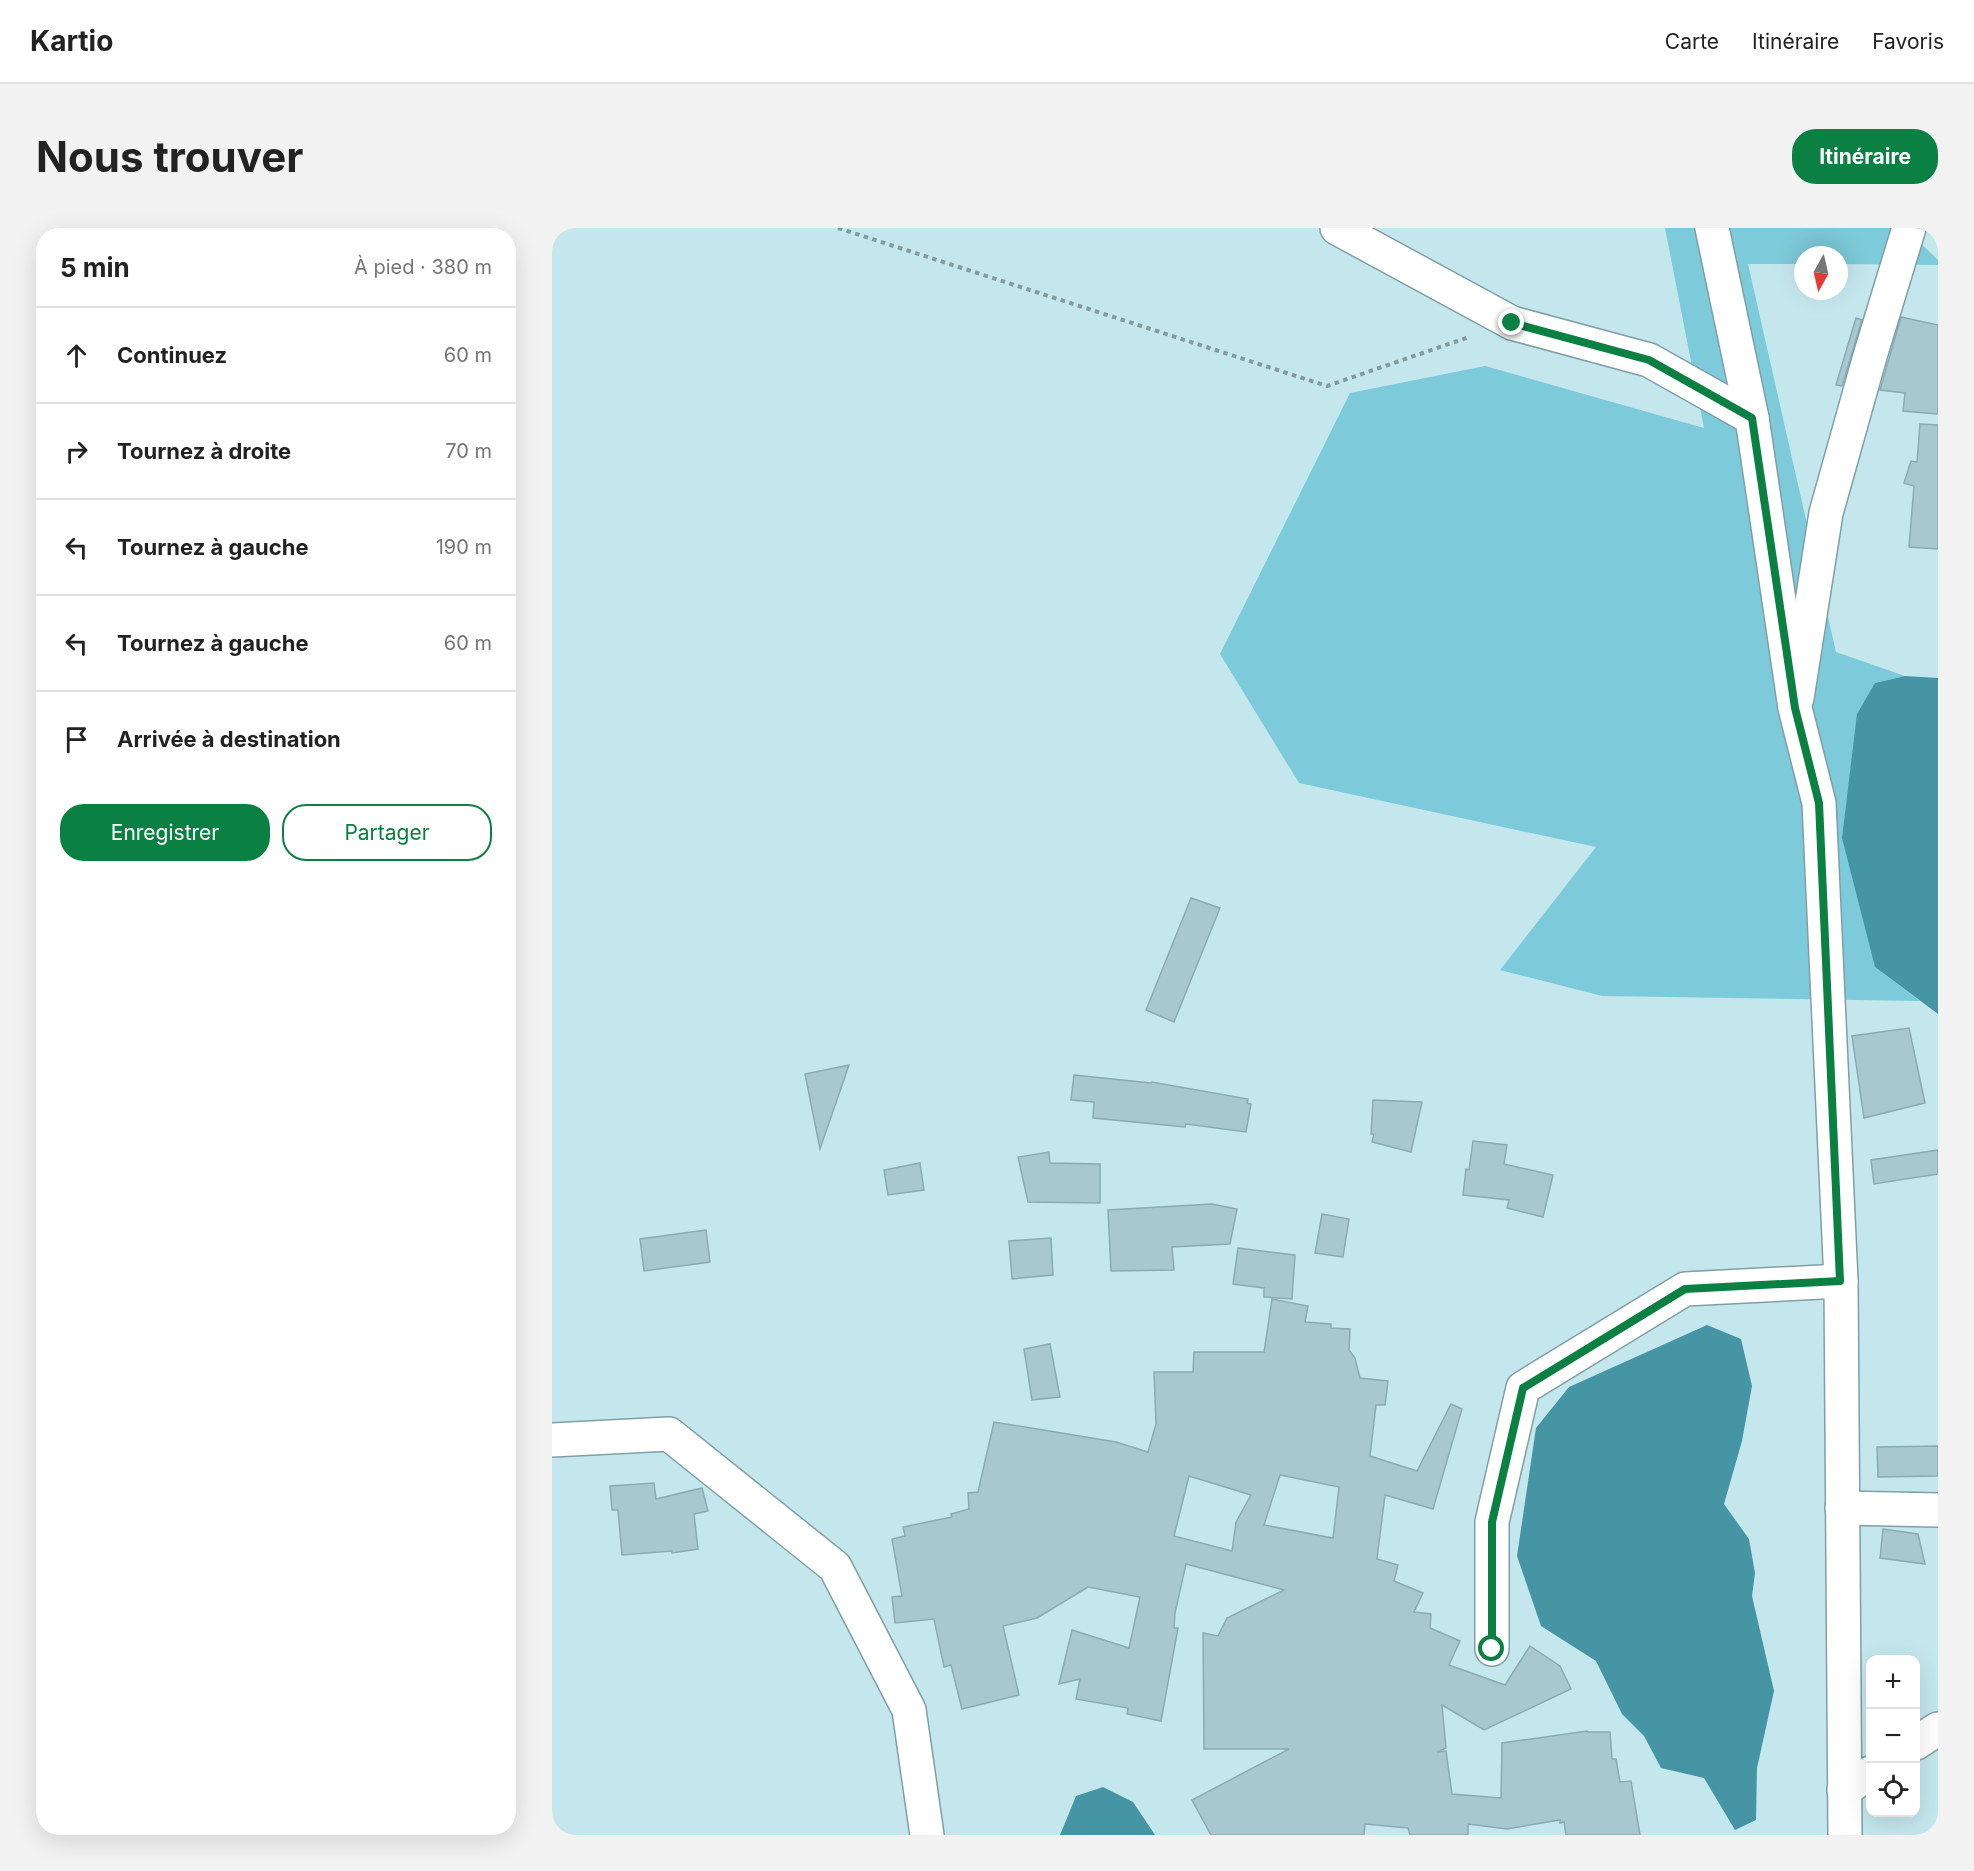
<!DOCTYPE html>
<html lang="fr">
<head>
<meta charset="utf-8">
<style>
	body { margin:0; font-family:Inter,sans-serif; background:#f2f2f2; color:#222 }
	.controls { position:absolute; right:18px; bottom:18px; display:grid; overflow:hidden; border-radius:12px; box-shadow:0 6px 24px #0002 }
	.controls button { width:54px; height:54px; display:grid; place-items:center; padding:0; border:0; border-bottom:2px solid #e0e0e0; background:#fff; color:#222; font:30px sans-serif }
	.compass { position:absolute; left:1242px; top:18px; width:54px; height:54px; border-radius:50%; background:#fff; box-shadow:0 6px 24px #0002; rotate:188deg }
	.stop { position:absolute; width:18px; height:18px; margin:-14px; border:4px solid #0b8043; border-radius:50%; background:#fff }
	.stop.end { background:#0b8043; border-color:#fff; box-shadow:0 2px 6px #0008 }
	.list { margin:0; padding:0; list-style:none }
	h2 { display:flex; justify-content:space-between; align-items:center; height:78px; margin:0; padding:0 24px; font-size:26px }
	h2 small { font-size:20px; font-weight:400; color:#767676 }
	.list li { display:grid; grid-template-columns:39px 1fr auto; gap:18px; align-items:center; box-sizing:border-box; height:96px; padding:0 24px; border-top:2px solid #e0e0e0 }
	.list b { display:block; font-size:22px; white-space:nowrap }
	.list em { font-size:20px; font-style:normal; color:#767676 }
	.actions { display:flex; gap:12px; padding:18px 24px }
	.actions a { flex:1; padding:14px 0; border:2px solid #0b8043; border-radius:24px; text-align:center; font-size:21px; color:#0b8043 }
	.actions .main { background:#0b8043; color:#fff }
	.icon { flex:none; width:33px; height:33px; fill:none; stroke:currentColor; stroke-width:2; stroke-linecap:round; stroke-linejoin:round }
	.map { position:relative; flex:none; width:1386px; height:1607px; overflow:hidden; border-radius:24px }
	header { display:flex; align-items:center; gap:36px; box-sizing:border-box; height:84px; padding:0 30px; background:#fff; border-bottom:2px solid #e0e0e0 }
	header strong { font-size:28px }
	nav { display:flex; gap:33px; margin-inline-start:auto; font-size:21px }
	.intro { display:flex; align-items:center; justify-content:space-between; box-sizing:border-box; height:144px; padding:0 36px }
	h1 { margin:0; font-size:42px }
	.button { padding:15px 27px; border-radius:24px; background:#0b8043; color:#fff; font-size:21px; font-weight:700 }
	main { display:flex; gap:36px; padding:0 36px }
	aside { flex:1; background:#fff; border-radius:24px; box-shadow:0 6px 24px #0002 }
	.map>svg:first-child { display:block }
	.green { fill:#7dcbda }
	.water { fill:#4595a4 }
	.building { fill:#a6c8ce; stroke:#8aabb1; stroke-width:1.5; fill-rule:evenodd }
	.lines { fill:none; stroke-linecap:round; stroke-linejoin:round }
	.minor-casing { stroke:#7f9fa5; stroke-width:36 }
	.major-casing { stroke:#7f9fa5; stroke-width:36 }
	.path { stroke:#819b9f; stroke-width:4; stroke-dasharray:4.5 4.5; stroke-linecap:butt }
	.minor { stroke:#fff; stroke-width:33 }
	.major { stroke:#fff; stroke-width:33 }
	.route { stroke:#0b8043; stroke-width:8 }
</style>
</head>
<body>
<header>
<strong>Kartio</strong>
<nav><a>Carte</a><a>Itinéraire</a><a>Favoris</a></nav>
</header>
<div class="intro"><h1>Nous trouver</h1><a class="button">Itinéraire</a></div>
<main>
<aside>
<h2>5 min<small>À pied · 380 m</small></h2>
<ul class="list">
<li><svg class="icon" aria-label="ahead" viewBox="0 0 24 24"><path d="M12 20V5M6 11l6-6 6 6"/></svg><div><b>Continuez</b></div><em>60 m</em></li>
<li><svg class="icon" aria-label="right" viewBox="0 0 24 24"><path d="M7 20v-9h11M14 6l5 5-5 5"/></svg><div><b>Tournez à droite</b></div><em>70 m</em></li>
<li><svg class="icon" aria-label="left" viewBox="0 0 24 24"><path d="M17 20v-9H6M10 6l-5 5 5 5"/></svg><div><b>Tournez à gauche</b></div><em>190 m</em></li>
<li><svg class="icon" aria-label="left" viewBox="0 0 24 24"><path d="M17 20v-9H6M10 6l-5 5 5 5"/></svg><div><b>Tournez à gauche</b></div><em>60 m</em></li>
<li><svg class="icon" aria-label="arrive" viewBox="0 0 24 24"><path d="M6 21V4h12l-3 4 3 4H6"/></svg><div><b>Arrivée à destination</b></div></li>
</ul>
<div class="actions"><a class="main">Enregistrer</a><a>Partager</a></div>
</aside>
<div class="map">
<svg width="1386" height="1607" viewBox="0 0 1386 1607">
	<rect width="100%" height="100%" fill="#c4e7ed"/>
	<polygon class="green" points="1113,0 1353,0 1386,32 1386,37 1287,36 1287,27 1251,27 1251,36 1196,36 1284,424 1353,448 1323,455 1323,739 1368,773 1050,768 948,742 1044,619 747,555 668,426 798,165 933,138 1152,200"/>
	<g class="water">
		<polygon points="1353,448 1386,450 1386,786 1323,739 1290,610 1305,486 1323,455"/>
		<polygon points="1155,1097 1189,1111 1200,1158 1190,1213 1172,1276 1197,1311 1203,1345 1200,1368 1222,1463 1205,1540 1204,1592 1183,1602 1152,1550 1109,1540 1092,1508 1070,1486 1044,1433 989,1398 965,1328 984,1200 1017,1159"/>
		<polygon points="551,1559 581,1574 603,1607 508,1607 524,1568"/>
	</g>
	<g class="building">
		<polygon points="1349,89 1386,97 1386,186 1351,183 1353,165 1328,162"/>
		<polygon points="1304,90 1310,92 1290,158 1284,157"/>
		<polygon points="1368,196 1386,197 1386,321 1357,319 1362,258 1352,255 1359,233 1365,234"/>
		<polygon points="639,670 668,680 622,794 594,782"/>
		<polygon points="1357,800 1373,875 1312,890 1300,808"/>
		<polygon points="297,837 268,921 253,846"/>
		<polygon points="522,847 599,855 600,854 696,871 695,875 699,876 694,904 634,896 633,899 541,890 542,874 519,872"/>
		<polygon points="821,872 870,874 859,924 820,914 822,906 819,906"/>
		<polygon points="921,913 955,917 952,936 1001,947 991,989 955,980 957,972 911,967 914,941 917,942"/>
		<polygon points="1386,922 1386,946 1322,956 1319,932"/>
		<polygon points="497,924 498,935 548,936 548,975 476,974 466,929"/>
		<polygon points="368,935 372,962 336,967 332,942"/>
		<polygon points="660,976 685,981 678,1016 620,1019 622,1042 559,1043 556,982"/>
		<polygon points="770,986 797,991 791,1029 763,1025"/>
		<polygon points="154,1002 158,1034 92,1043 88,1011"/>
		<polygon points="499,1010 501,1047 460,1051 457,1013"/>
		<polygon points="686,1020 743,1027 740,1071 712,1069 712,1060 681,1056"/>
		<path d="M720 1071 756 1078 753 1094 779 1096V1100L798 1101 797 1122 803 1130 808 1150 836 1153 833 1177H824L818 1228 865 1243 899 1176 910 1181 881 1281 833 1267 825 1331 846 1337 842 1353 871 1365 862 1384 879 1386 878 1400 908 1413 897 1437 953 1457 978 1418 1008 1438 1019 1461 932 1502 890 1477 894 1520 885 1524 894 1523 900 1566 949 1570 950 1515 1035 1503 1036 1504H1058L1060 1531H1064L1068 1554 1079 1553 1088 1607H1014L1012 1594 1008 1595V1592L955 1601 916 1596V1607H858L856 1600 813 1596 812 1607H659L640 1572 737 1521H652L651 1405 666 1408 675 1390 732 1362 634 1336 623 1385 622 1400H626L609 1493 575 1486 576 1480 524 1471 528 1451 507 1456 520 1402 577 1420 588 1369 536 1359 485 1390 451 1398 467 1467 410 1481 399 1437 392 1439 382 1391 343 1395 340 1369 350 1368 340 1311 353 1308 351 1299 400 1289 399 1286 417 1281 416 1265 426 1264 442 1194 564 1214 596 1224 604 1196 602 1144H641L642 1124H712ZM728 1247 787 1259 781 1310 712 1297ZM637 1248 699 1267 684 1294 680 1323 622 1308Z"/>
		<polygon points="498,1116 508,1169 480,1172 472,1121"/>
		<polygon points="1386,1218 1386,1248 1326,1249 1325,1219"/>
		<polygon points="102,1255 104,1271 150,1260 156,1283 142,1286 146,1321 120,1325 120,1323 70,1327 66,1282 60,1282 58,1258"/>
		<polygon points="1331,1301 1366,1306 1373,1336 1328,1330"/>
	</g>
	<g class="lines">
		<defs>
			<g id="minor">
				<polyline points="785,0 960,95 1097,132 1200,190"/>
				<polyline points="1245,470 1274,285 1318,128 1357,0"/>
				<polyline points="0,1212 117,1206 283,1339 357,1482 375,1607"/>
				<polyline points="1290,1280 1386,1282"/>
				<polyline points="940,1421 940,1294 971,1160 1133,1061 1289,1053"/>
				<polyline points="1364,1515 1386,1501"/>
				<polyline points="1292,1562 1318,1545"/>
			</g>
			<polyline id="major" points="1160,0 1200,190 1243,480 1267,575 1289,1053 1293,1607"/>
		</defs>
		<use href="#minor" class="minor-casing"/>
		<use href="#major" class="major-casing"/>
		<polyline class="path" points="286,0 775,158 917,109"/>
		<use href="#minor" class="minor"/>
		<use href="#major" class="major"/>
	</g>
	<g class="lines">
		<polyline class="route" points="940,1421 940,1294 971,1160 1133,1061 1288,1053 1267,575 1243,480 1200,190 1097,132 960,95"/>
	</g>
</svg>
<div class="controls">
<button>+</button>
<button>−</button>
<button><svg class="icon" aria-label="locate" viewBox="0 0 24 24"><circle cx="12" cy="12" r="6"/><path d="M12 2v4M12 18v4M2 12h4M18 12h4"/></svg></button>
</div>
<svg class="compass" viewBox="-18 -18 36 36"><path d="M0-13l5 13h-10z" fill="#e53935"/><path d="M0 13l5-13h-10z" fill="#767676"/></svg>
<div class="stop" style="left:940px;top:1421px"></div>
<div class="stop end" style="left:960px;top:95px"></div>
</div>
</main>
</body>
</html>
